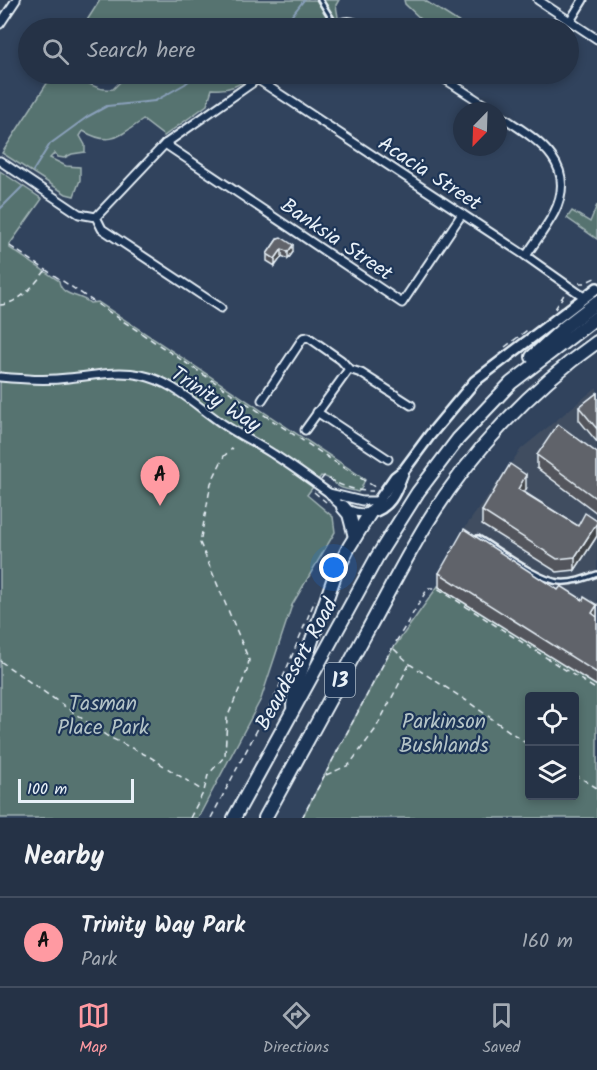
<!DOCTYPE html>
<html lang="en">
<head>
<meta charset="utf-8">
<style>
	body { margin:0; font-family:Kalam,sans-serif; background:#2d3a4d; color:#f1f3f6 }
	.controls { position:absolute; right:18px; bottom:18px; display:grid; overflow:hidden; border-radius:6px; box-shadow:0 3px 9px #0003 }
	.controls button { width:54px; height:54px; display:grid; place-items:center; padding:0; border:0; border-bottom:2px solid #424d5f; background:#253246; color:#f1f3f6; font:30px sans-serif }
	.compass { position:absolute; left:453px; top:102px; width:54px; height:54px; border-radius:50%; background:#253246; box-shadow:0 3px 9px #0003; rotate:203deg }
	.scale { position:absolute; left:18px; bottom:15px; width:116px; box-sizing:border-box; padding-left:6px; border:3px solid #e8f1f8; border-top:0; font-size:16px; line-height:21px; white-space:nowrap; color:#e8f1f8; -webkit-text-stroke:4px #1d3557; paint-order:stroke }
	.you { position:absolute; left:334px; top:568px; width:21px; height:21px; margin:-15px; border:4px solid #fff; border-radius:50%; background:#1a73e8; box-shadow:0 0 0 9px #1a73e833 }
	.badge { display:grid; place-items:center; width:39px; height:39px; border-radius:50%; background:#ff9aa2; color:#111; font-size:20px; font-weight:700 }
	.pin { position:absolute; translate:-50% -50px; filter:drop-shadow(0 2px 3px #0008) }
	.pin::after { content:''; position:absolute; top:32px; width:21px; height:18px; background:inherit; clip-path:polygon(0 0,100% 0,50% 100%) }
	.list { margin:0; padding:0; list-style:none }
	h2 { display:flex; justify-content:space-between; align-items:center; height:78px; margin:0; padding:0 24px; font-size:26px }
	h2 small { font-size:20px; font-weight:400; color:#a3aab3 }
	.list li { display:grid; grid-template-columns:39px 1fr auto; gap:18px; align-items:center; box-sizing:border-box; height:90px; padding:0 24px; border-top:2px solid #424d5f }
	.list b { display:block; font-size:22px; white-space:nowrap }
	.list p { margin:0; font-size:20px; white-space:nowrap; color:#a3aab3 }
	.list em { font-size:20px; font-style:normal; color:#a3aab3 }
	.icon { flex:none; width:33px; height:33px; fill:none; stroke:currentColor; stroke-width:2; stroke-linecap:round; stroke-linejoin:round }
	.map { position:relative; flex:none; width:597px; height:818px; overflow:hidden }
	.search { position:absolute; background:#253246; box-shadow:0 3px 9px #0003; left:18px; right:18px; top:18px; height:66px; display:flex; align-items:center; gap:15px; box-sizing:border-box; padding:0 21px; border-radius:33px; color:#a3aab3; font-size:22px }
	.sheet { height:168px; background:#253246 }
	nav { display:flex; justify-content:space-around; align-items:center; box-sizing:border-box; height:84px; border-top:2px solid #424d5f; background:#253246; font-size:16px; color:#a3aab3 }
	nav a { display:grid; justify-items:center; gap:3px }
	nav .on { color:#ff9aa2 }
	.map>svg:first-child { display:block }
	.built { fill:#3f4d61 }
	.green { fill:#577370; stroke:#a0b2b4; stroke-width:1.5; fill-rule:evenodd }
	.lines { fill:none; stroke-linecap:round; stroke-linejoin:round }
	.stream { stroke:#89a0ba; stroke-width:2 }
	.lane-casing { stroke:#e8f1f8; stroke-width:8 }
	.street-casing { stroke:#e8f1f8; stroke-width:11 }
	.secondary-casing { stroke:#e8f1f8; stroke-width:14 }
	.highway-casing { stroke:#e8f1f8; stroke-width:16 }
	.path { stroke:#e8f1f8; stroke-width:1.5; stroke-dasharray:6 4.5; stroke-linecap:butt }
	.lane { stroke:#1d3557; stroke-width:3 }
	.street { stroke:#1d3557; stroke-width:7 }
	.secondary { stroke:#1d3557; stroke-width:9 }
	.highway { stroke:#1d3557; stroke-width:12 }
	.wall { fill:#53555b; stroke:#e8f1f8; stroke-width:1.5 }
	.shaded-wall { fill:#43454a; stroke:#e8f1f8; stroke-width:1.5 }
	.building { fill:#60636a; stroke:#e8f1f8; stroke-width:1.5 }
	.labels { text-anchor:middle; stroke-width:4.5; stroke-linejoin:round; paint-order:stroke }
	.shield { fill:#1d3557; stroke:#abb9c8; stroke-width:1.5 }
	.shield-label { font-size:20px; font-weight:bold; fill:#e8f1f8 }
	.street-label { font-size:21px; fill:#e8f1f8; stroke:#1d3557 }
	.park-label { font-size:21px; fill:#b5c5c8; stroke:#1d3557 }
</style>
</head>
<body>
<div class="map">
<svg width="597" height="818" viewBox="0 0 597 818">
	<rect width="100%" height="100%" fill="#31435d"/>
	<filter id="ink" filterUnits="userSpaceOnUse"><feTurbulence type="fractalNoise" baseFrequency=".0167" numOctaves="2"/><feDisplacementMap in="SourceGraphic" scale="12" xChannelSelector="R" yChannelSelector="G"/><feConvolveMatrix kernelMatrix="1 2 1 2 8 2 1 2 1" color-interpolation-filters="sRGB"/></filter>
	<g filter="url(#ink)">
		<polygon class="built" points="597,387 597,686 438,586 458,557 459,536 521,449"/>
		<g class="green">
			<polygon points="100,0 339,0 336,5 338,17 322,28 82,28"/>
			<polygon points="404,0 424,0 468,28 437,28 435,25 424,22 405,4"/>
			<path d="M53 74H77C87 84 99 91 113 89L122 80 117 74H142L147 78 159 74H255C240 84 231 91 212 89L207 105 164 136 143 120C119 136 111 147 83 131L80 136 85 145V152L72 154 64 158 58 157 55 153 50 158 66 166 80 167V180L74 196 66 194 2 153Z"/>
			<path d="M0 171 42 199 10 244V248L59 281C61 297 80 294 90 303L98 302 365 479 361 489 358 492C352 490 348 490 342 488 334 486 333 477 321 476L307 495 333 517 335 532 292 605 261 699 198 818H0Z"/>
			<polygon points="597,205 597,239 567,218 572,211 590,222"/>
			<path d="M438 586 597 686V818H302L387 657ZM530 696H574V796H530Z"/>
		</g>
		<g class="lines">
			<g class="stream">
				<polyline points="282,28 304,0"/>
				<polyline points="33,171 50,144 87,117 107,106 155,101 185,84 197,74"/>
				<polyline points="0,209 22,187"/>
			</g>
			<defs>
				<g id="lane">
					<polyline points="320,0 335,24"/>
					<path d="M478 538C498 550 539 581 560 582 573 583 586 578 597 574"/>
				</g>
				<g id="street">
					<polyline points="538,0 597,39"/>
					<polyline points="570,21 583,0"/>
					<polyline points="0,24 16,0"/>
					<path d="M331 28C346 18 353 21 368 28"/>
					<polyline points="437,74 494,111"/>
					<polyline points="257,79 526,256 584,297"/>
					<path d="M498 114C534 138 580 162 554 213 546 228 535 242 526 256"/>
					<polyline points="165,144 402,303 462,214"/>
					<polyline points="0,161 79,214 96,217 102,229 221,308"/>
					<polyline points="96,217 165,144 265,74"/>
					<path d="M0 377C23 379 46 381 68 378 92 376 116 370 141 375 175 382 198 408 226 426 241 436 258 444 273 454 292 466 311 480 329 493 339 508 353 514 370 513"/>
					<polyline points="262,400 303,338 308,337 341,360 349,369 361,373 411,405"/>
					<polyline points="317,412 388,459"/>
					<polyline points="305,430 349,369"/>
					<polyline points="329,493 362,501 378,501"/>
				</g>
				<g id="secondary">
					<polyline points="370,513 395,477 404,470 430,435 475,381 597,288"/>
					<path d="M370 513C391 508 396 491 403 473"/>
				</g>
				<g id="highway">
					<polyline points="532,357 566,326 597,302"/>
					<polyline points="343,507 349,514 355,537"/>
					<polyline points="293,706 295,688 335,575 349,547 370,513"/>
					<polyline points="234,818 377,557 418,492 458,439 511,383 597,317"/>
					<path d="M265 818C298 757 332 696 365 635 386 597 405 559 427 523 470 453 530 389 597 342"/>
				</g>
			</defs>
			<use href="#lane" class="lane-casing"/>
			<use href="#street" class="street-casing"/>
			<use href="#secondary" class="secondary-casing"/>
			<use href="#highway" class="highway-casing"/>
			<g class="path">
				<polyline points="10,246 338,464 378,489"/>
				<polyline points="579,283 584,283 597,277"/>
				<path d="M0 305C20 303 34 285 46 270"/>
				<polyline points="555,309 565,293"/>
				<polyline points="505,347 530,328"/>
				<path d="M321 480 324 476C338 485 356 492 373 491"/>
				<polyline points="314,492 326,502"/>
				<polyline points="394,649 411,665 467,701 530,746"/>
				<polyline points="0,661 107,736 150,757 203,791"/>
				<polyline points="574,774 597,788"/>
				<polyline points="326,775 349,765 375,730 409,665"/>
				<polyline points="190,818 204,791 208,775 225,756 227,718 247,671 249,660 200,543 211,483 224,456 233,448"/>
				<polyline points="211,818 277,692 315,600"/>
				<polyline points="302,818 387,657 428,588 437,588 597,690"/>
			</g>
			<use href="#lane" class="lane"/>
			<use href="#street" class="street"/>
			<use href="#secondary" class="secondary"/>
			<use href="#highway" class="highway"/>
		</g>
		<g class="wall">
			<polygon points="278,238 293,252 288,259 282,256 275,266 267,261 267,254"/>
			<polygon points="597,393 597,442 579,420 579,407"/>
			<polygon points="597,453 597,513 537,468 537,455"/>
			<polygon points="526,489 524,492 578,526 597,521 597,536 575,570 557,572 482,525 482,511"/>
			<polygon points="439,573 558,590 597,605 597,686 439,587"/>
		</g>
		<g class="shaded-wall">
			<polygon points="293,245 293,252 288,259 288,252"/>
			<polygon points="282,249 282,256 275,266 275,259"/>
			<polygon points="526,475 526,489 518,502 518,489"/>
			<polygon points="597,523 597,536 575,570 575,557"/>
			<polygon points="597,605 597,619 592,613"/>
		</g>
		<g class="building">
			<polygon points="281,237 293,245 288,252 282,249 275,259 267,254 278,238"/>
			<polygon points="597,393 597,429 579,407"/>
			<polygon points="558,424 597,453 597,499 537,455"/>
			<polygon points="510,464 526,475 518,489 578,526 585,513 597,521 597,523 575,557 557,559 482,511"/>
			<polygon points="464,529 558,590 561,586 583,600 584,597 597,605 592,613 597,617 597,673 439,573"/>
		</g>
	</g>
	<g class="labels">
		<rect class="shield" x="325" y="663" width="30" height="34" rx="4.5"/>
		<g class="shield-label">
			<text x="340" y="687">13</text>
		</g>
		<g class="street-label">
			<text transform="translate(430 173) rotate(33)" y="7">Acacia Street</text>
			<text transform="translate(337 239) rotate(34)" y="7">Banksia Street</text>
			<text transform="translate(216 399) rotate(33)" y="7">Trinity Way</text>
			<text transform="translate(296 664) rotate(-61)" y="7">Beaudesert Road</text>
		</g>
		<g class="park-label">
			<text x="103" y="710">Tasman<tspan x="103" dy="24">Place Park</tspan></text>
			<text x="444" y="728">Parkinson<tspan x="444" dy="24">Bushlands</tspan></text>
		</g>
	</g>
</svg>
<div class="controls">
<button><svg class="icon" aria-label="locate" viewBox="0 0 24 24"><circle cx="12" cy="12" r="6"/><path d="M12 2v4M12 18v4M2 12h4M18 12h4"/></svg></button>
<button><svg class="icon" aria-label="layers" viewBox="0 0 24 24"><path d="M12 4l9 5-9 5-9-5zM3 14l9 5 9-5"/></svg></button>
</div>
<svg class="compass" viewBox="-18 -18 36 36"><path d="M0-13l5 13h-10z" fill="#e53935"/><path d="M0 13l5-13h-10z" fill="#a3aab3"/></svg>
<div class="scale">100 m</div>
<div class="you"></div>
<div class="pin badge" style="left:160px;top:506px">A</div>
<div class="search"><svg class="icon" aria-label="search" viewBox="0 0 24 24"><circle cx="10" cy="10" r="6"/><path d="M15 15l6 6"/></svg>Search here</div>
</div>
<section class="sheet">
<h2>Nearby<small></small></h2>
<ul class="list">
<li><span class="badge">A</span><div><b>Trinity Way Park</b><p>Park</p></div><em>160 m</em></li>
</ul>
</section>
<nav>
<a class="on"><svg class="icon" aria-label="map" viewBox="0 0 24 24"><path d="M3 6l6-2 6 2 6-2v14l-6 2-6-2-6 2zM9 4v14M15 6v14"/></svg>Map</a>
<a><svg class="icon" aria-label="directions" viewBox="0 0 24 24"><path d="M12 3l9 9-9 9-9-9zM9 14v-3h6M13 9l2 2-2 2"/></svg>Directions</a>
<a><svg class="icon" aria-label="saved" viewBox="0 0 24 24"><path d="M7 4h10v16l-5-4-5 4z"/></svg>Saved</a>
</nav>
</body>
</html>
